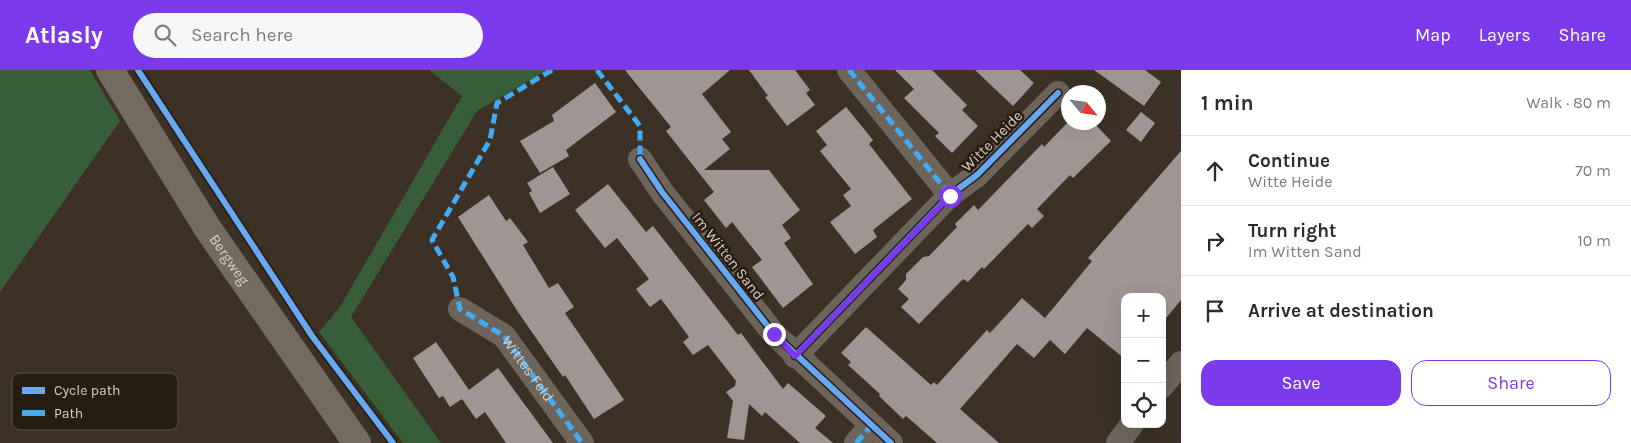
<!DOCTYPE html>
<html lang="en">
<head>
<meta charset="utf-8">
<style>
	body { margin:0; font-family:Karla,sans-serif; background:#f7f7f7; color:#2b2b33 }
	.controls { position:absolute; right:15px; bottom:15px; display:grid; overflow:hidden; border-radius:10px; box-shadow:0 5px 20px #0002 }
	.controls button { width:45px; height:45px; display:grid; place-items:center; padding:0; border:0; border-bottom:1px solid #e1e1e2; background:#fff; color:#2b2b33; font:25px sans-serif }
	.compass { position:absolute; left:1061px; top:15px; width:45px; height:45px; border-radius:50%; background:#fff; box-shadow:0 5px 20px #0002; rotate:119deg }
	.stop { position:absolute; width:15px; height:15px; margin:-11px; border:4px solid #7c3aed; border-radius:50%; background:#fff }
	.stop.end { background:#7c3aed; border-color:#fff; box-shadow:0 1px 5px #0008 }
	.list { margin:0; padding:0; list-style:none }
	h2 { display:flex; justify-content:space-between; align-items:center; height:65px; margin:0; padding:0 20px; font-size:21px }
	h2 small { font-size:16px; font-weight:400; color:#7c7c81 }
	.list li { display:grid; grid-template-columns:32px 1fr auto; gap:15px; align-items:center; box-sizing:border-box; height:70px; padding:0 20px; border-top:1px solid #e1e1e2 }
	.list b { display:block; font-size:19px; white-space:nowrap }
	.list p { margin:0; font-size:16px; white-space:nowrap; color:#7c7c81 }
	.list em { font-size:16px; font-style:normal; color:#7c7c81 }
	.actions { display:flex; gap:10px; padding:15px 20px }
	.actions a { flex:1; padding:11px 0; border:1px solid #7c3aed; border-radius:15px; text-align:center; font-size:18px; color:#7c3aed }
	.actions .main { background:#7c3aed; color:#fff }
	.icon { flex:none; width:28px; height:28px; fill:none; stroke:currentColor; stroke-width:2; stroke-linecap:round; stroke-linejoin:round }
	.map { position:relative; flex:none; width:1181px; height:373px; overflow:hidden }
	header { display:flex; align-items:center; gap:30px; box-sizing:border-box; height:70px; padding:0 25px; background:#7c3aed; color:#fff }
	header strong { font-size:24px }
	nav { display:flex; gap:28px; margin-inline-start:auto; font-size:18px }
	.search { width:350px; height:45px; background:#f7f7f7; display:flex; align-items:center; gap:12px; box-sizing:border-box; padding:0 18px; border-radius:28px; color:#7c7c81; font-size:19px }
	main { display:flex }
	aside { flex:1; background:#fff }
	.map>svg:first-child { display:block }
	.green { fill:#385e38 }
	.building { fill:#a09593 }
	.lines { fill:none; stroke-linecap:round; stroke-linejoin:round }
	.street { stroke:#6d655b; stroke-width:24 }
	.secondary { stroke:#746a60; stroke-width:28 }
	.quiet { stroke:#42abf6; stroke-width:5; stroke-dasharray:10 5; stroke-linecap:butt }
	.cycleway-casing { stroke:#261c12; stroke-width:9 }
	.cycleway { stroke:#66a8f1; stroke-width:6 }
	.route { stroke:#7c3aed; stroke-width:6 }
	.labels { text-anchor:middle; stroke-width:5; stroke-linejoin:round; paint-order:stroke }
	.street-label { font-size:15px; fill:#ddcfc1; stroke:#261c12 }
	.key { fill:#261c12; stroke:#5d5247; stroke-width:1 }
	.key-label { font-size:14px; fill:#ddcfc1 }
</style>
</head>
<body>
<header>
<strong>Atlasly</strong>
<div class="search"><svg class="icon" aria-label="search" viewBox="0 0 24 24"><circle cx="10" cy="10" r="6"/><path d="M15 15l6 6"/></svg>Search here</div>
<nav><a>Map</a><a>Layers</a><a>Share</a></nav>
</header>
<main>
<div class="map">
<svg width="1181" height="373" viewBox="0 0 1181 373">
	<rect width="100%" height="100%" fill="#3c3124"/>
	<g class="green">
		<polygon points="0,0 90,0 120,51 0,222"/>
		<polygon points="429,0 547,0 477,41 351,247 441,373 403,373 319,262 340,237 462,26"/>
	</g>
	<g class="building">
		<polygon points="625,0 730,0 702,24 731,62 722,69 730,79 704,100 769,100 800,140 782,155 791,168 784,173 813,214 783,238 752,197 762,190 732,152 726,158 704,130 714,122 666,61 671,57"/>
		<polygon points="749,0 795,0 810,20 806,23 815,35 787,56 765,27 768,26"/>
		<polygon points="895,0 932,0 967,35 962,40 978,56 952,83 935,66 939,63 904,28 914,19"/>
		<polygon points="975,0 1020,0 1034,13 1013,36"/>
		<polygon points="1094,0 1145,0 1161,12 1144,36"/>
		<polygon points="595,13 616,42 566,80 569,86 540,103 520,71 554,51 552,45"/>
		<polygon points="846,37 873,70 869,74 912,129 873,160 877,167 855,184 830,152 851,136 843,125 851,119 820,81 827,75 816,61"/>
		<polygon points="1141,42 1155,53 1141,72 1126,60"/>
		<polygon points="1068,52 1093,52 1111,71 1073,108 1070,105 1037,139 1044,146 1032,158 1028,154 984,199 982,197 968,212 963,209 919,254 901,237 909,229 898,219 906,210 906,204 923,187 929,186 957,157 955,154 974,135 978,140 1042,74 1044,77"/>
		<polygon points="1181,81 1181,230 1162,253 1162,227 1125,227 1125,289 1087,258 1065,284 1050,270 1034,288 1017,274 960,339 999,373 937,373 906,346 903,349 879,326 880,324 848,295 851,292 841,283 866,257 931,315 934,312 937,315 987,260 990,263 1022,228 1045,248 1092,191 1088,188"/>
		<polygon points="553,97 570,124 540,143 529,123 532,121 527,113"/>
		<polygon points="608,114 646,162 653,156 738,265 741,263 783,319 788,313 826,346 815,358 833,373 800,373 765,342 762,346 749,334 744,370 727,368 733,331 726,322 735,316 736,311 708,275 693,285 683,272 689,267 661,229 650,237 636,219 649,209 617,168 605,178 575,140"/>
		<polygon points="489,125 506,151 510,148 528,172 523,175 549,218 558,213 574,237 565,243 624,330 594,349 565,305 563,307 518,242 458,147"/>
		<polygon points="436,272 469,320 498,298 553,373 506,373 485,342 476,349 462,329 450,337 443,326 439,328 413,288"/>
	</g>
	<g class="lines">
		<g class="street">
			<polyline points="849,0 950,125"/>
			<polyline points="640,89 662,122 774,264 891,373"/>
			<polyline points="460,239 504,266 582,373"/>
			<polyline points="795,286 950,125 977,105 1058,23"/>
			<polyline points="1162,316 1181,293"/>
			<polyline points="856,373 871,356"/>
			<polyline points="1118,373 1132,354"/>
		</g>
		<path class="secondary" id="s1" d="M110 0 208 159 357 373"/>
		<g class="quiet">
			<path id="s2" d="M552 0 497 33 490 70 432 170 453 207 460 239 504 266 582 373"/>
			<polyline points="597,0 640,56 640,89"/>
			<polyline points="849,0 950,125"/>
			<polyline points="856,373 871,356"/>
		</g>
		<defs>
			<g id="cycleway">
				<polyline points="138,0 312,266 393,373"/>
				<polyline points="640,89 662,122 774,264 891,373"/>
				<polyline points="795,286 950,125 977,105 1058,23"/>
			</g>
		</defs>
		<use href="#cycleway" class="cycleway-casing"/>
		<use href="#cycleway" class="cycleway"/>
	</g>
	<g class="lines">
		<polyline class="route" points="774,264 795,286 950,126"/>
	</g>
	<g class="labels">
		<g class="street-label">
			<text transform="translate(992 71) rotate(-45)" y="5">Witte Heide</text>
			<text transform="translate(728 186) rotate(52)" y="5">Im Witten Sand</text>
			<text dy="5" stroke="none"><textPath href="#s1" startOffset="224">Bergweg</textPath></text>
			<text dy="5" stroke="none"><textPath href="#s2" startOffset="385">Wittes Feld</textPath></text>
		</g>
	</g>
	<rect x="12" y="303" width="166" height="57" rx="8" class="key"/>
	<rect x="22" y="317" width="23" height="7" fill="#66a8f1"/>
	<rect x="22" y="340" width="23" height="6" fill="#42abf6"/>
	<g class="key-label">
		<text x="54" y="325">Cycle path</text>
		<text x="54" y="348">Path</text>
	</g>
</svg>
<div class="controls">
<button>+</button>
<button>−</button>
<button><svg class="icon" aria-label="locate" viewBox="0 0 24 24"><circle cx="12" cy="12" r="6"/><path d="M12 2v4M12 18v4M2 12h4M18 12h4"/></svg></button>
</div>
<svg class="compass" viewBox="-18 -18 36 36"><path d="M0-13l5 13h-10z" fill="#e53935"/><path d="M0 13l5-13h-10z" fill="#7c7c81"/></svg>
<div class="stop" style="left:950px;top:126px"></div>
<div class="stop end" style="left:774px;top:264px"></div>
</div>
<aside>
<h2>1 min<small>Walk · 80 m</small></h2>
<ul class="list">
<li><svg class="icon" aria-label="ahead" viewBox="0 0 24 24"><path d="M12 20V5M6 11l6-6 6 6"/></svg><div><b>Continue</b><p>Witte Heide</p></div><em>70 m</em></li>
<li><svg class="icon" aria-label="right" viewBox="0 0 24 24"><path d="M7 20v-9h11M14 6l5 5-5 5"/></svg><div><b>Turn right</b><p>Im Witten Sand</p></div><em>10 m</em></li>
<li><svg class="icon" aria-label="arrive" viewBox="0 0 24 24"><path d="M6 21V4h12l-3 4 3 4H6"/></svg><div><b>Arrive at destination</b></div></li>
</ul>
<div class="actions"><a class="main">Save</a><a>Share</a></div>
</aside>
</main>
</body>
</html>
